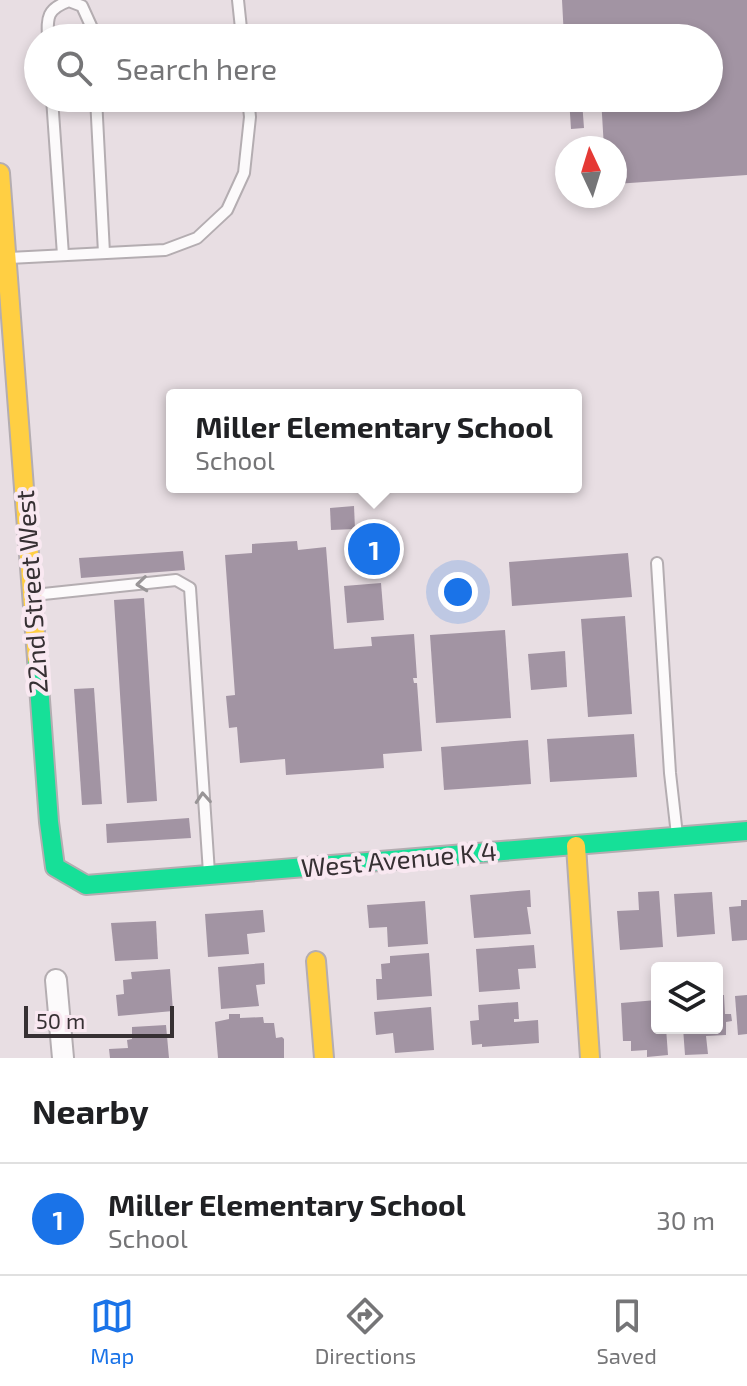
<!DOCTYPE html>
<html lang="en">
<head>
<meta charset="utf-8">
<style>
	body { margin:0; font-family:"Exo 2",sans-serif; background:#f2f2f2; color:#202124 }
	.controls { position:absolute; right:24px; bottom:24px; display:grid; overflow:hidden; border-radius:8px; box-shadow:0 4px 12px #0003 }
	.controls button { width:72px; height:72px; display:grid; place-items:center; padding:0; border:0; border-bottom:2px solid #e0e0e0; background:#fff; color:#202124; font:40px sans-serif }
	.compass { position:absolute; left:555px; top:136px; width:72px; height:72px; border-radius:50%; background:#fff; box-shadow:0 4px 12px #0003; rotate:356deg }
	.scale { position:absolute; left:24px; bottom:20px; width:150px; box-sizing:border-box; padding-left:8px; border:4px solid #363033; border-top:0; font-size:22px; line-height:28px; white-space:nowrap; color:#363033; -webkit-text-stroke:6px #f9e8f1; paint-order:stroke }
	.you { position:absolute; left:458px; top:592px; width:28px; height:28px; margin:-20px; border:6px solid #fff; border-radius:50%; background:#1a73e8; box-shadow:0 0 0 12px #1a73e833 }
	.badge { display:grid; place-items:center; width:52px; height:52px; border-radius:50%; background:#1a73e8; color:#fff; font-size:26px; font-weight:700 }
	.pin { position:absolute; translate:-50% -50%; border:4px solid #fff; box-shadow:0 2px 8px #0006 }
	.popup { position:absolute; left:166px; top:389px; width:416px; height:104px; box-sizing:border-box; display:grid; place-content:center; border-radius:8px; background:#fff; filter:drop-shadow(0 2px 6px #0005); font-size:26px; white-space:nowrap; color:#757577 }
	.popup b { font-size:30px; color:#202124 }
	.popup::after { content:''; position:absolute; left:50%; top:100%; margin-left:-16px; border:16px solid transparent; border-top-color:#fff }
	.list { margin:0; padding:0; list-style:none }
	h2 { display:flex; justify-content:space-between; align-items:center; height:104px; margin:0; padding:0 32px; font-size:34px }
	h2 small { font-size:26px; font-weight:400; color:#757577 }
	.list li { display:grid; grid-template-columns:52px 1fr auto; gap:24px; align-items:center; box-sizing:border-box; height:112px; padding:0 32px; border-top:2px solid #e0e0e0 }
	.list b { display:block; font-size:30px; white-space:nowrap }
	.list p { margin:0; font-size:26px; white-space:nowrap; color:#757577 }
	.list em { font-size:26px; font-style:normal; color:#757577 }
	.icon { flex:none; width:44px; height:44px; fill:none; stroke:currentColor; stroke-width:2; stroke-linecap:round; stroke-linejoin:round }
	.map { position:relative; flex:none; width:747px; height:1058px; overflow:hidden }
	.search { position:absolute; background:#fff; box-shadow:0 4px 12px #0003; left:24px; right:24px; top:24px; height:88px; display:flex; align-items:center; gap:20px; box-sizing:border-box; padding:0 28px; border-radius:44px; color:#757577; font-size:30px }
	.sheet { height:216px; background:#fff }
	nav { display:flex; justify-content:space-around; align-items:center; box-sizing:border-box; height:112px; border-top:2px solid #e0e0e0; background:#fff; font-size:22px; color:#757577 }
	nav a { display:grid; justify-items:center; gap:4px }
	nav .on { color:#1a73e8 }
	.map>svg:first-child { display:block }
	.building { fill:#a294a3 }
	.lines { fill:none; stroke-linecap:round; stroke-linejoin:round }
	.lane-casing { stroke:#b4adb1; stroke-width:14 }
	.street-casing { stroke:#b4adb1; stroke-width:24 }
	.fast-casing { stroke:#b4adb1; stroke-width:22 }
	.slow-casing { stroke:#b4adb1; stroke-width:22 }
	.lane { stroke:#fcfafb; stroke-width:10 }
	.street { stroke:#fcfafb; stroke-width:20 }
	.fast { stroke:#16e098; stroke-width:18 }
	.slow { stroke:#ffcf43; stroke-width:18 }
	.oneway { stroke:#999597 }
	.labels { text-anchor:middle; stroke-width:8; stroke-linejoin:round; paint-order:stroke }
	.street-label { font-size:26px; fill:#363033; stroke:#f9e8f1 }
</style>
</head>
<body>
<div class="map">
<svg width="747" height="1058" viewBox="0 0 747 1058">
	<rect width="100%" height="100%" fill="#e8dee3"/>
	<g class="building">
		<polygon points="562,0 747,0 747,175 615,184 615,148 604,148 601,98 709,98 709,38 564,38"/>
		<polygon points="569,98 595,98 595,100 582,101 584,128 571,129"/>
		<polygon points="354,506 355,529 331,530 330,508"/>
		<polygon points="297,541 298,550 326,547 334,649 372,646 371,637 414,634 417,678 413,678 414,683 417,683 422,751 383,754 384,768 286,775 285,759 240,763 237,727 229,728 226,696 235,695 225,555 252,553 252,544"/>
		<polygon points="183,551 185,570 81,578 79,558"/>
		<polygon points="628,553 632,597 512,606 509,562"/>
		<polygon points="381,583 384,620 347,623 344,586"/>
		<polygon points="144,598 157,801 127,803 114,600"/>
		<polygon points="625,616 632,714 588,717 581,619"/>
		<polygon points="505,630 511,718 436,723 430,635"/>
		<polygon points="565,651 567,687 531,690 528,654"/>
		<polygon points="94,688 102,804 82,805 74,689"/>
		<polygon points="634,734 637,777 550,782 547,739"/>
		<polygon points="528,740 531,784 444,790 441,747"/>
		<polygon points="189,818 191,838 107,843 106,824"/>
		<polygon points="530,890 531,907 527,907 531,934 474,938 470,895"/>
		<polygon points="659,891 663,947 620,950 617,911 639,910 638,892"/>
		<polygon points="712,892 715,934 677,937 674,894"/>
		<polygon points="741,900 747,900 747,940 732,941 729,907 741,906"/>
		<polygon points="425,901 428,944 388,947 387,927 369,928 367,905"/>
		<polygon points="263,910 265,932 247,934 249,954 208,957 205,914"/>
		<polygon points="156,921 158,959 115,961 111,923"/>
		<polygon points="534,945 536,968 518,969 520,989 479,992 476,949"/>
		<polygon points="429,953 432,996 377,1000 376,979 382,979 381,964 390,963 390,956"/>
		<polygon points="264,963 265,984 256,985 259,1006 221,1009 218,967"/>
		<polygon points="170,969 173,1011 118,1016 116,995 124,994 123,980 132,979 131,972"/>
		<polygon points="717,995 724,995 725,1014 731,1014 732,1021 726,1022 726,1035 706,1036 708,1054 685,1055 683,1028 717,1028"/>
		<polygon points="747,995 747,1034 738,1035 735,996"/>
		<polygon points="657,1000 657,1028 666,1028 668,1055 647,1057 647,1050 631,1051 631,1041 623,1041 621,1003"/>
		<polygon points="518,1002 519,1019 514,1019 514,1022 538,1020 539,1043 482,1047 482,1044 472,1045 470,1021 479,1020 478,1005"/>
		<polygon points="431,1007 434,1050 395,1053 393,1033 376,1035 374,1012"/>
		<polygon points="229,1014 240,1014 240,1018 263,1017 264,1023 274,1023 276,1038 282,1037 284,1039 284,1058 218,1058 215,1022 229,1019"/>
		<polygon points="166,1025 169,1058 110,1058 109,1049 128,1048 127,1040 132,1039 132,1027"/>
	</g>
	<g class="lines">
		<defs>
			<g id="lane">
				<polyline points="238,0 242,38"/>
				<path d="M48 38C47 17 47 9 69 1L82 6 92 28V38"/>
				<polyline points="52,98 63,255"/>
				<polyline points="96,98 104,253"/>
				<polyline points="9,258 165,250 197,238 227,210 244,173 250,117 248,98"/>
				<polyline points="657,563 670,773 677,835"/>
				<polyline points="34,595 176,580 190,588 209,873"/>
			</g>
			<polyline id="street" points="56,980 63,1058"/>
			<polyline id="fast" points="37,659 49,822 55,867 86,885 747,831"/>
			<g id="slow">
				<polyline points="0,173 37,659"/>
				<polyline points="576,846 590,1058"/>
				<polyline points="316,961 324,1058"/>
			</g>
		</defs>
		<use href="#lane" class="lane-casing"/>
		<use href="#street" class="street-casing"/>
		<use href="#fast" class="fast-casing"/>
		<use href="#slow" class="slow-casing"/>
		<use href="#lane" class="lane"/>
		<use href="#street" class="street"/>
		<use href="#fast" class="fast"/>
		<use href="#slow" class="slow"/>
	</g>
	<defs><path id="oneway-chevron" d="M-2-3.5L2.5 0L-2 3.5" fill="none" stroke-width="1.6" stroke-linecap="round" stroke-linejoin="round" transform="scale(2)"/></defs>
	<g class="oneway">
		<use href="#oneway-chevron" transform="translate(142 584) rotate(174)"/>
		<use href="#oneway-chevron" transform="translate(203 798) rotate(-94)"/>
	</g>
	<g class="labels">
		<g class="street-label">
			<text transform="translate(32 592) rotate(-94)" y="9">22nd Street West</text>
			<text transform="translate(399 860) rotate(-5)" y="9">West Avenue K 4</text>
		</g>
	</g>
</svg>
<div class="controls">
<button><svg class="icon" aria-label="layers" viewBox="0 0 24 24"><path d="M12 4l9 5-9 5-9-5zM3 14l9 5 9-5"/></svg></button>
</div>
<svg class="compass" viewBox="-18 -18 36 36"><path d="M0-13l5 13h-10z" fill="#e53935"/><path d="M0 13l5-13h-10z" fill="#757577"/></svg>
<div class="scale">50 m</div>
<div class="you"></div>
<div class="pin badge" style="left:374px;top:549px">1</div>
<div class="popup"><b>Miller Elementary School</b>School</div>
<div class="search"><svg class="icon" aria-label="search" viewBox="0 0 24 24"><circle cx="10" cy="10" r="6"/><path d="M15 15l6 6"/></svg>Search here</div>
</div>
<section class="sheet">
<h2>Nearby<small></small></h2>
<ul class="list">
<li><span class="badge">1</span><div><b>Miller Elementary School</b><p>School</p></div><em>30 m</em></li>
</ul>
</section>
<nav>
<a class="on"><svg class="icon" aria-label="map" viewBox="0 0 24 24"><path d="M3 6l6-2 6 2 6-2v14l-6 2-6-2-6 2zM9 4v14M15 6v14"/></svg>Map</a>
<a><svg class="icon" aria-label="directions" viewBox="0 0 24 24"><path d="M12 3l9 9-9 9-9-9zM9 14v-3h6M13 9l2 2-2 2"/></svg>Directions</a>
<a><svg class="icon" aria-label="saved" viewBox="0 0 24 24"><path d="M7 4h10v16l-5-4-5 4z"/></svg>Saved</a>
</nav>
</body>
</html>
